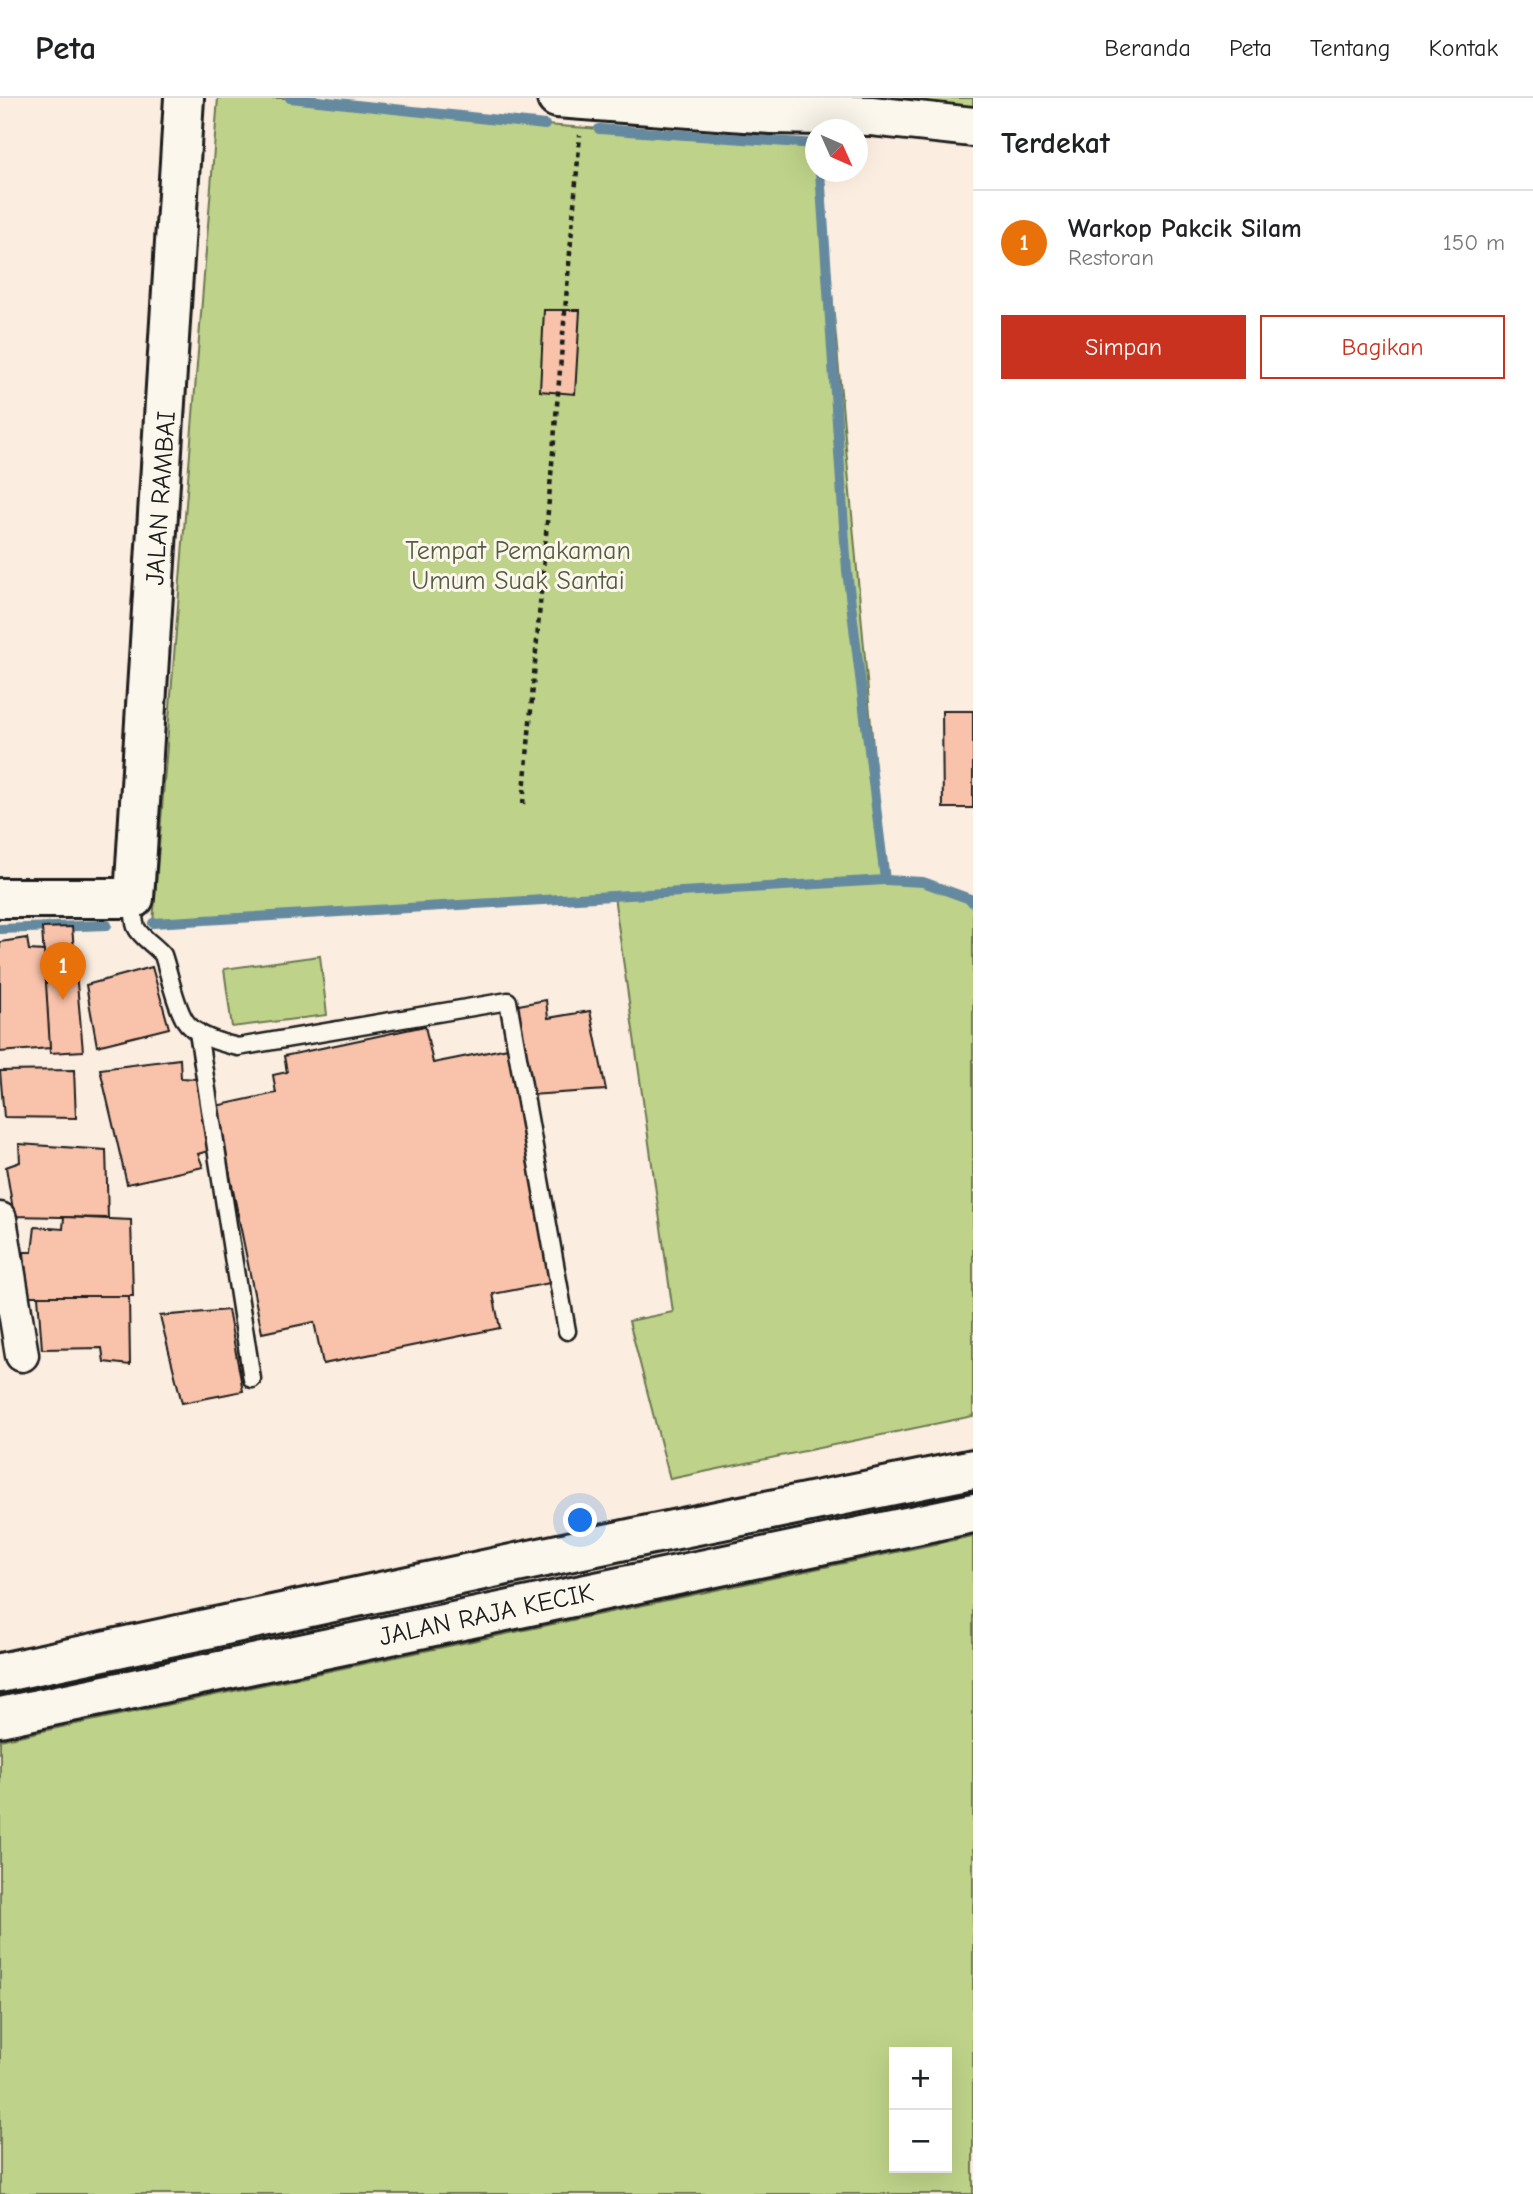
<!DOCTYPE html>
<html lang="id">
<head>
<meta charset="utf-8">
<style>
	body { margin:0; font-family:"Comic Neue",sans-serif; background:#f6f6f6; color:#202124 }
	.controls { position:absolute; right:21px; bottom:21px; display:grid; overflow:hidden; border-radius:0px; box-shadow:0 7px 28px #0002 }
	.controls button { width:63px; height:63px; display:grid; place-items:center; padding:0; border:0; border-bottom:2px solid #e0e0e0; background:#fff; color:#202124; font:35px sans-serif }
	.compass { position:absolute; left:805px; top:21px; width:63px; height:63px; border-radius:50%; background:#fff; box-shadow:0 7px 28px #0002; rotate:135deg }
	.you { position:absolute; left:581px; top:1423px; width:24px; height:24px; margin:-18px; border:5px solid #fff; border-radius:50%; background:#1a73e8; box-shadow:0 0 0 10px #1a73e833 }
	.badge { display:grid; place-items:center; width:46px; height:46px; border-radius:50%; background:#c8321e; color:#fff; font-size:23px; font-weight:700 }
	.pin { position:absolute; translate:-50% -58px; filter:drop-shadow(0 2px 4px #0008) }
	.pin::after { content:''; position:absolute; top:37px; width:24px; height:21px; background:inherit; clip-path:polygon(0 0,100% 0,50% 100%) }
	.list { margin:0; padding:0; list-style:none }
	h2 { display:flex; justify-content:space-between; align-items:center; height:91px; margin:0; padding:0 28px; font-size:30px }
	h2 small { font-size:23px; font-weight:400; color:#757577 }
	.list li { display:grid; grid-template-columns:46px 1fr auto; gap:21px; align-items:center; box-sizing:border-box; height:105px; padding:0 28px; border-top:2px solid #e0e0e0 }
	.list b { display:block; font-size:26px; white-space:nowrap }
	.list p { margin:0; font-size:23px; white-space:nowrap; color:#757577 }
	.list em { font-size:23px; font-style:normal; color:#757577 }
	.actions { display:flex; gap:14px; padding:21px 28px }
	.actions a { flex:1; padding:16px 0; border:2px solid #c8321e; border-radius:0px; text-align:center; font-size:24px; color:#c8321e }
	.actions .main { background:#c8321e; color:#fff }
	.map { position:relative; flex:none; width:973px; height:2096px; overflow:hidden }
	header { display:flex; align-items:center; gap:42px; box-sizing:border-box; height:98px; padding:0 35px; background:#fff; border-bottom:2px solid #e0e0e0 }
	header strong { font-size:33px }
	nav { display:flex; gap:38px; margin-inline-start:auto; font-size:24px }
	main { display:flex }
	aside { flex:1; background:#fff }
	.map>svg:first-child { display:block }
	.green { fill:#bed389; stroke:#6d7852; stroke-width:2; fill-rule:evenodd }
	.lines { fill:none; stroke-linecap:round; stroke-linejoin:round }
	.stream { stroke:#658a9f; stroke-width:10 }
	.building { fill:#f9c3ab; stroke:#1c1c1c; stroke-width:2 }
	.service-casing { stroke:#1c1c1c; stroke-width:21 }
	.minor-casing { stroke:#1c1c1c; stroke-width:37 }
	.tertiary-casing { stroke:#1c1c1c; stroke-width:44 }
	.secondary-casing { stroke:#1c1c1c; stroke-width:44 }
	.path { stroke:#1c1c1c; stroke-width:4.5; stroke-dasharray:5 5; stroke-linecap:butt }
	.service { stroke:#fbf7ec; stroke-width:16 }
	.minor { stroke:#fbf7ec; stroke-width:32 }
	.tertiary { stroke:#fbf7ec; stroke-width:38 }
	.secondary { stroke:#fbf7ec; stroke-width:38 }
	.labels { text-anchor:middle; stroke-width:6; stroke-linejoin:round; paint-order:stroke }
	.street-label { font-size:26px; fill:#1c1c1c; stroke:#fbf7ec }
	.park-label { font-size:26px; fill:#555c42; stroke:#fbf7ec }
</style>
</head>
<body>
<header>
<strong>Peta</strong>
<nav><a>Beranda</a><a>Peta</a><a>Tentang</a><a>Kontak</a></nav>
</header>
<main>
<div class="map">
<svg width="973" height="2096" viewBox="0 0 973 2096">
	<rect width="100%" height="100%" fill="#fbeddf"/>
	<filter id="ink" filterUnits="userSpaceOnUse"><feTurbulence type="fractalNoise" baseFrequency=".0143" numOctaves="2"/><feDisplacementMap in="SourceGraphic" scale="14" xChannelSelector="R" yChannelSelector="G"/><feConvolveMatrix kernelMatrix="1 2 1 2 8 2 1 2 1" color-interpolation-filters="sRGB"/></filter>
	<g filter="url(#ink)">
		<g class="green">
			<polygon points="218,0 290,0 545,27 815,46 816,74 821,74 885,781 923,784 970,801 973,805 973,1318 670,1381 629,1223 673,1214 614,798 153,825"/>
			<polygon points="874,0 973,0 973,11"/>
			<polygon points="320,858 327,917 232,929 224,871"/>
			<path d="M973 1438V2096H0V1642ZM894 1954H947V2070H894Z"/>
		</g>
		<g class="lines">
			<g class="stream">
				<polyline points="290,0 545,27"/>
				<polyline points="599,31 816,46"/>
				<polyline points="820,74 847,473 885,782 923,784 970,801 973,805"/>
				<polyline points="153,825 885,782"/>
				<polyline points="0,831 107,827"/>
			</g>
		</g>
		<g class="building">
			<polygon points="544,212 580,212 575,296 540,293"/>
			<polygon points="942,613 973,613 973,710 943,710"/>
			<polygon points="72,829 83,953 50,955 42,830"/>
			<polygon points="27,840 29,852 44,853 50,950 0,954 0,844"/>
			<polygon points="152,869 169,930 97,948 86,887"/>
			<polygon points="546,902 548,920 590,913 606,992 530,997 513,908"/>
			<polygon points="425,928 433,965 508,950 555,1184 493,1196 500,1230 323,1266 314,1224 262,1235 216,1008 276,995 273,977 287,974 284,958"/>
			<polygon points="180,961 181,980 197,981 208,1053 198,1056 203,1069 127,1086 100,971"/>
			<polygon points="74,972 76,1020 4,1019 0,973"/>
			<polygon points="19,1046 106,1052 108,1120 14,1118 6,1069 20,1064"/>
			<polygon points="64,1119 131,1122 133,1198 28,1198 24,1154 32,1154 35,1129 63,1131"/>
			<polygon points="38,1198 129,1198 130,1267 104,1264 102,1250 42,1251"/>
			<polygon points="228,1212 243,1293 182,1305 160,1218"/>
		</g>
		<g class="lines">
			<defs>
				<g id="service">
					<path d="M134 800C134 809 133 821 136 829 141 840 155 847 163 857 170 878 174 903 184 921 194 938 221 945 238 949L508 903 567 1233"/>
					<polyline points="198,934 252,1281"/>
				</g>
				<polyline id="minor" points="0,1121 22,1257"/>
				<g id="tertiary">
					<polyline points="557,0 771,16 871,18 973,29"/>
					<polyline points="0,800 134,800 184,0"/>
				</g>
				<g id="secondary">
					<polyline points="0,1575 648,1437 973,1371"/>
					<polyline points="0,1619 973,1415"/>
				</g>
			</defs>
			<use href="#service" class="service-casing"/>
			<use href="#minor" class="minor-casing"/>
			<use href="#tertiary" class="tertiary-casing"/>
			<use href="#secondary" class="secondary-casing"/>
			<polyline class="path" points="523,706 580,37"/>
			<use href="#service" class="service"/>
			<use href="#minor" class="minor"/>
			<use href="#tertiary" class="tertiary"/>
			<use href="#secondary" class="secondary"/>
		</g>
	</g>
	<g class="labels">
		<g class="street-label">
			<text transform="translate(160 400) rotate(-86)" y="9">JALAN RAMBAI</text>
			<text transform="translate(486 1516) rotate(-12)" y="9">JALAN RAJA KECIK</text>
		</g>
		<g class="park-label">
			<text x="518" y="461">Tempat Pemakaman<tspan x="518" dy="30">Umum Suak Santai</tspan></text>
		</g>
	</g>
</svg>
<div class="controls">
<button>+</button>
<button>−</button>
</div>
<svg class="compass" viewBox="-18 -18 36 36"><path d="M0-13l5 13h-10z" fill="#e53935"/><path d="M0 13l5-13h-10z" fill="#757577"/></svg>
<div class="you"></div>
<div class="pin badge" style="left:63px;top:902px;background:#e8710a">1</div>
</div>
<aside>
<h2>Terdekat<small></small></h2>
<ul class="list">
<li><span class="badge" style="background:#e8710a">1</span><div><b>Warkop Pakcik Silam</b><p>Restoran</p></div><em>150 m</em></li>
</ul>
<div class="actions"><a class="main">Simpan</a><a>Bagikan</a></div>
</aside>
</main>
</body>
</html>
